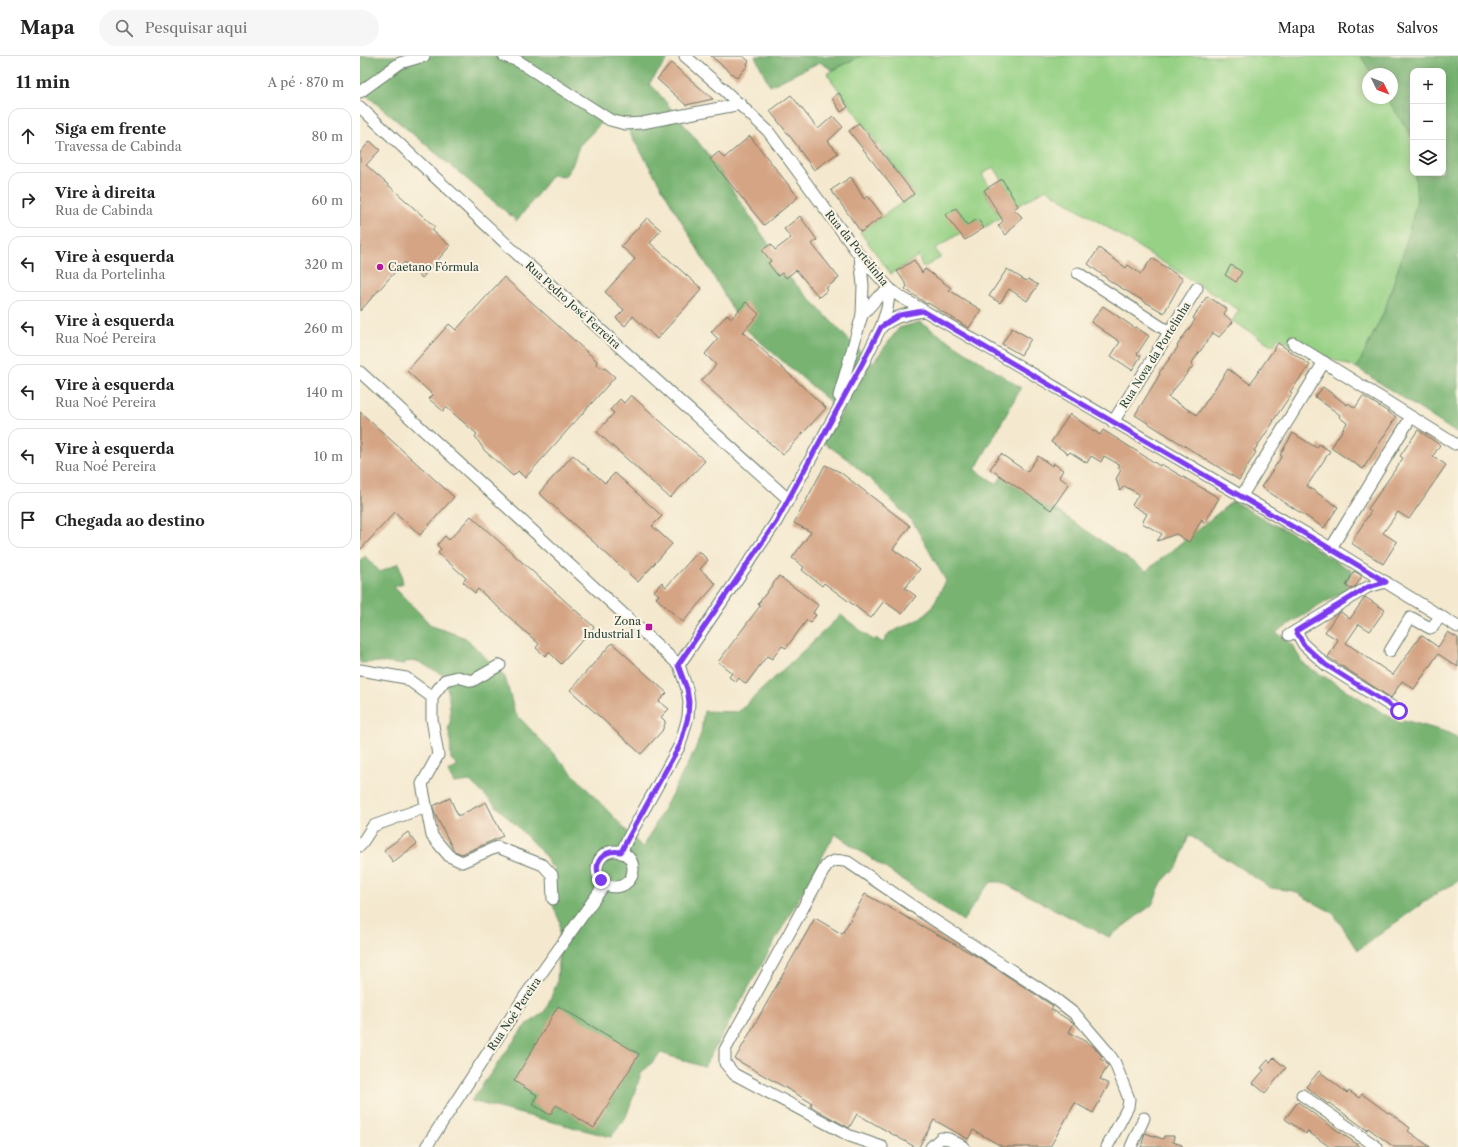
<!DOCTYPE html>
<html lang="pt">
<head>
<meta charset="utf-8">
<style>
	body { margin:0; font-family:"Libre Caslon Text",serif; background:#f6f6f6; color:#222 }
	.controls { position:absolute; right:12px; top:12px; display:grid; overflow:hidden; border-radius:8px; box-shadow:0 2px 10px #0003 }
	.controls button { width:36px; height:36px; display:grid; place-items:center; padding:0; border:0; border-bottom:1px solid #e0e0e0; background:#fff; color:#222; font:20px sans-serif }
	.compass { position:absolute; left:1002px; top:12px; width:36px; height:36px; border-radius:50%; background:#fff; box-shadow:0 2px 10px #0003; rotate:133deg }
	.stop { position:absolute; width:12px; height:12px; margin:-9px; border:3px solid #7c3aed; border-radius:50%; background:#fff }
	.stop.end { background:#7c3aed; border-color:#fff; box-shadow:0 1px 4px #0008 }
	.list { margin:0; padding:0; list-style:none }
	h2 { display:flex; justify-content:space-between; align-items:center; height:52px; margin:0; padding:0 16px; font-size:17px }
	h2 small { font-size:13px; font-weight:400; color:#767676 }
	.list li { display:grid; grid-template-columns:26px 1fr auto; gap:12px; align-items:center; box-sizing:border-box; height:56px; margin:0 8px 8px; padding:0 8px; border:1px solid #e0e0e0; border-radius:12px }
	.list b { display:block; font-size:15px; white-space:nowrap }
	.list p { margin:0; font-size:13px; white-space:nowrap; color:#767676 }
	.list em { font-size:13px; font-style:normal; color:#767676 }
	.icon { flex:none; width:22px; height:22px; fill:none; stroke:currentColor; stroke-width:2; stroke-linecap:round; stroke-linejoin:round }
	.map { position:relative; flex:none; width:1098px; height:1091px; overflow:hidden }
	header { display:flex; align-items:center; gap:24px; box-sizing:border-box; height:56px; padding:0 20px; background:#fff; border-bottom:1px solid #e0e0e0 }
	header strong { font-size:19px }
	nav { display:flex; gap:22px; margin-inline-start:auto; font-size:14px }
	.search { width:280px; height:36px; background:#f6f6f6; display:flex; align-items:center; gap:10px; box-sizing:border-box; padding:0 14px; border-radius:22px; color:#767676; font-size:15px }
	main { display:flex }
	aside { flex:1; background:#fff }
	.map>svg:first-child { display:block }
	.green { fill:#96d185; stroke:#5a875c }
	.forest { fill:#78b372; stroke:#4c7853 }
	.building { fill:#d4a484 }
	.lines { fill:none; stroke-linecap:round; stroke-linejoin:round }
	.minor-casing { stroke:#6a796a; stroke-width:13 }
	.minor { stroke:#fff; stroke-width:11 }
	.route { stroke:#7c3aed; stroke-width:5 }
	.poi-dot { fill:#b5179e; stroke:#fcf5e5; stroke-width:1.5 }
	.labels { text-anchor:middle; stroke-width:4; stroke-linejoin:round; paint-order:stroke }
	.street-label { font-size:11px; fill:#1f3d34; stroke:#fcf5e5 }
	.poi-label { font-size:11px; fill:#1f3d34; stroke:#fcf5e5; text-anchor:start }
</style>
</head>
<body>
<header>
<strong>Mapa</strong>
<div class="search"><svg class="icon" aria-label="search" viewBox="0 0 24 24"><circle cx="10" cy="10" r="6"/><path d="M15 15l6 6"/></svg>Pesquisar aqui</div>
<nav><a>Mapa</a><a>Rotas</a><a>Salvos</a></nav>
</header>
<main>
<aside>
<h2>11 min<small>A pé · 870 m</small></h2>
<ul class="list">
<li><svg class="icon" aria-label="ahead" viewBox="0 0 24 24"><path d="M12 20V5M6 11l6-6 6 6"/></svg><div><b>Siga em frente</b><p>Travessa de Cabinda</p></div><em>80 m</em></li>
<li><svg class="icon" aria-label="right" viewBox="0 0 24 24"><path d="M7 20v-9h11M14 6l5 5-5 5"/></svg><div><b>Vire à direita</b><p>Rua de Cabinda</p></div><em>60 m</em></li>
<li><svg class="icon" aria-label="left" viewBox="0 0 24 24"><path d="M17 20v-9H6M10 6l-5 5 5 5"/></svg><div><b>Vire à esquerda</b><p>Rua da Portelinha</p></div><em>320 m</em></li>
<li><svg class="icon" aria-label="left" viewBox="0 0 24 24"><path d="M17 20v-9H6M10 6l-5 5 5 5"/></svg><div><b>Vire à esquerda</b><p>Rua Noé Pereira</p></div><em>260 m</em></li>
<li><svg class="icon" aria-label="left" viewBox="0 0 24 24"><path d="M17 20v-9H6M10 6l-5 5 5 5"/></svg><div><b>Vire à esquerda</b><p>Rua Noé Pereira</p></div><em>140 m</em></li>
<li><svg class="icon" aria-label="left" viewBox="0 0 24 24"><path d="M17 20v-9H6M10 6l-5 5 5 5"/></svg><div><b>Vire à esquerda</b><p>Rua Noé Pereira</p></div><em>10 m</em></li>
<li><svg class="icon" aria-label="arrive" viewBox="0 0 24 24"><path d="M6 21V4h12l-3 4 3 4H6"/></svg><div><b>Chegada ao destino</b></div></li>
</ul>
</aside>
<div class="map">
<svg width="1098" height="1091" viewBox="0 0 1098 1091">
	<rect width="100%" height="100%" fill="#fcf5e5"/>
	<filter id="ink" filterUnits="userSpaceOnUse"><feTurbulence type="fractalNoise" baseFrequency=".025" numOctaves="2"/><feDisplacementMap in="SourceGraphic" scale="8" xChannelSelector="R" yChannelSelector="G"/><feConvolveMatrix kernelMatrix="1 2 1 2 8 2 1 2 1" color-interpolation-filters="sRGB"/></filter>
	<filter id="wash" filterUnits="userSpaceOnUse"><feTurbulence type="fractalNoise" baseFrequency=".012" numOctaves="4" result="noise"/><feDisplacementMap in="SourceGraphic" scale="16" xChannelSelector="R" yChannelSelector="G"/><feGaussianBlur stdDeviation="0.9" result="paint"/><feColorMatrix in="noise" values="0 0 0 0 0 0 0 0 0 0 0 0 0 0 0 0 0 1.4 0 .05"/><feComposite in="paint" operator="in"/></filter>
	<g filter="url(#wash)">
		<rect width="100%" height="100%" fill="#f4e9cf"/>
		<polygon class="green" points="500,0 1001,0 1012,18 1008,18 1008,42 1027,42 1053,82 1053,117 1055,117 1057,144 1044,195 1024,256 997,312 930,289 919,281 913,290 872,265 879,254 686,133 658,150 634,111 622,118 630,131 624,135 638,157 646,152 649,156 624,172 618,163 608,169 596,152 600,177 575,193 581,201 563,212 558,200 531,218 500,176 554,138 467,18"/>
		<g class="forest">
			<path d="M0 0H310L289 28 296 34 351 102 418 202 425 217 512 308 539 272 560 266 661 332 615 414 637 428 643 418 786 515 873 445 913 468 949 486 956 493 992 515 986 528 989 532 916 576 932 589 943 607H942L1040 667 1044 664 1090 677 1098 682V825L1094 828 1078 836 998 894 973 857 933 835 911 832 829 779 818 809 802 826 792 849 749 881 641 826H632L622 836 603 865 475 778 344 1011 301 997 281 1018 266 1061 251 1081 111 1045 163 972 185 955 197 927 200 866 189 840 194 811 189 809 186 801 159 772 110 725 94 727 88 716 98 710 91 703 90 681 88 673C94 664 87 631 85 620L57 605 44 606 43 609 21 606 0 607V505L5 500 20 516 39 507 43 528 34 531 72 570 106 582 145 621 155 657 283 792 335 694 341 677 344 655 378 656 481 559 514 585 516 582 523 587 529 577 558 564 571 553 586 525 554 468 517 429 487 403 463 386 482 356 383 271 267 72 244 64 219 90 212 110 205 120 192 119 157 165 0 34Z"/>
			<polygon points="395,0 501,0 472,14 460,6 410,30"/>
			<polygon points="1001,0 1098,0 1098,378 997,312 1024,256 1044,195 1057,144 1055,117 1083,117 1083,15 1053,15 1053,87 1053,82 1027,42 1032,42 1032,18 1012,18"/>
		</g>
		<g id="blocks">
			<g class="building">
				<polygon points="351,0 383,0 389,5 387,8 388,9 377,22"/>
				<polygon points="311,7 353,43 326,49 297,23"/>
				<polygon points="479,37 488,51 481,56 472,42"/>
				<polygon points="431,39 458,73 473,60 483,71 468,85 478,97 454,114 438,92 439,92 410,55"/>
				<polygon points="499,67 554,138 544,146 489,75"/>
				<polygon points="390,80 438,141 404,169 350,103 359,96 364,102"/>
				<polygon points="10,85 20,94 6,109 75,171 72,174 90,190 62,222 44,206 0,255 0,97"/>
				<polygon points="491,121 504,143 508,140 523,160 501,176 471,134"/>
				<polygon points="642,123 658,150 654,153 662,161 646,179 638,170 643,165 624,134"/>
				<polygon points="596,152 607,169 618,163 624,172 605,184 585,159"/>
				<polygon points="440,160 457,184 452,188 479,222 466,232 468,234 459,241 436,214 426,222 422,217 418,220 408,207 411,205 402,194 411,188 415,194 431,182 424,173"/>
				<polygon points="287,162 301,174 290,187 342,233 297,283 273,260 265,270 256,262 264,254 245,236 275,203 261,190"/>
				<polygon points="739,192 766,212 768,209 781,218 792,202 823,223 804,257 753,227 728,208"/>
				<polygon points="554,204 562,217 565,213 591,232 589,234 621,254 609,272 568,247 567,248 545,233 547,230 537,215"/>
				<polygon points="871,209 882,216 876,226 865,219"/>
				<polygon points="647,213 666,225 668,223 678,229 667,245 649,233 640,247 629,240"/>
				<polygon points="144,221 237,305 236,309 246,313 255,321 165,422 158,415 153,420 124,394 115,380 117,378 86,351 83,355 69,343 73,339 47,315 89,268 96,274"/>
				<polygon points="847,240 867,253 864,258 873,266 859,281 853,277 831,308 833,310 808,341 837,359 868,313 890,328 918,287 950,309 930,336 932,337 913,365 914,365 894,395 896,396 879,424 775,359 800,318 799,317 818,291 817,290 835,264 833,262"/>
				<polygon points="386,246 399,258 383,276 466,352 423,399 341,325 356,309 345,298 358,283 351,276 368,258 371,263"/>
				<polygon points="743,250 775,272 776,271 789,280 777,298 781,300 772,314 751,300 760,286 731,266"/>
				<polygon points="652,272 671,283 661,299 642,288"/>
				<polygon points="963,331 987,349 988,347 995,352 1003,340 1036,361 1003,413 971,392 987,367 979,361 980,359 955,341"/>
				<polygon points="271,339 345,405 310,442 237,376 254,357 250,354 260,343 264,347"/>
				<polygon points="0,356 94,441 60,479 35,456 0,494"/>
				<polygon points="710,358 740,379 743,374 800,410 801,408 859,442 844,468 842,463 829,486 816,478 797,485 802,478 782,467 787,458 772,449 779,438 764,430 760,435 756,423 761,414 758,412 760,409 744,400 741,406 731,400 727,407 710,396 708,398 691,386"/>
				<polygon points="1058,374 1080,389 1073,400 1086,409 1049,463 1038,456 1023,477 1037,486 1023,508 991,487 1011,455 1008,453 1043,402 1040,400"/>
				<polygon points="933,377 957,392 959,388 970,395 947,430 978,451 964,472 901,431 922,400 920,399"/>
				<polygon points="641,398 667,416 678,400 692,410 693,407 703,414 699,421 709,428 691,454 630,413"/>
				<polygon points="213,399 245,427 255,417 302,460 292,470 312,488 278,526 179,437"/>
				<polygon points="465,409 480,416 550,470 533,493 560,513 545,532 556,540 542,558 524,545 511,562 464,527 462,530 442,514 444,511 432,502 451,476 434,467"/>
				<polygon points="111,460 234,571 201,608 189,596 185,600 176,592 179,588 118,533 115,537 103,526 106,522 78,497 81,493 77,489 85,480 89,484"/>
				<polygon points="339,495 348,504 340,513 356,528 323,566 296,542 299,539 294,535 302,526 306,531"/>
				<polygon points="994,515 1002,520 996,530 991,533 986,530"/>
				<polygon points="419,520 458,549 453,557 456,559 450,567 447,564 426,592 422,590 412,603 407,600 386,628 379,622 376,626 369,621 372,617 358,606 400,550 398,548"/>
				<polygon points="1005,541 1025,554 1010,575 999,568 986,587 1033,619 1061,579 1078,591 1088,576 1098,582 1098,611 1078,598 1054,633 1042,625 1031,642 968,601 978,584 965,576 977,558 981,556 990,563"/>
				<polygon points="252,587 307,637 299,645 309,653 301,661 305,665 305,668 302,675 281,698 210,634"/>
				<polygon points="90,742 98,760 126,746 143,780 102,798 94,795 75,758 73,750"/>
				<polygon points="48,776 57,788 33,806 24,794"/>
				<polygon points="505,838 623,904 690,948 693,950 691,953 712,966 714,967 709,976 733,990 742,1000 740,1003 746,1006 748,1010 740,1023 749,1028 733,1057 715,1047 690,1091 643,1091 613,1074 608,1083 574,1064 559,1091 555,1091 497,1058 489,1072 450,1050 452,1047 375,1003 455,862 482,878"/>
				<polygon points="198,950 279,998 234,1072 196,1049 190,1059 172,1048 177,1039 154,1025"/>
				<polygon points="914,1002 926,1012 905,1037 893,1027 904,1014 901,1012 908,1004 910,1006"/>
				<polygon points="959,1015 987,1037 989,1035 999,1042 1002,1038 1028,1057 1029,1056 1050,1072 1048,1075 1070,1091 1034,1091 1008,1072 1007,1074 969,1047 968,1048 946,1031"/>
				<polygon points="938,1046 954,1058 1001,1091 970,1091 947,1075 946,1078 925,1063"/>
				<polygon points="785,1077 803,1083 804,1080 814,1080 813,1086 822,1089 822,1091 781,1091"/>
			</g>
		</g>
	</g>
	<g filter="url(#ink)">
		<use href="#blocks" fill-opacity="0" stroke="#6a796a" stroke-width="1"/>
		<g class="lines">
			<defs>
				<g id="minor">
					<polyline points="144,0 158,5 250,64 265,68 282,67 381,48"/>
					<polyline points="325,0 363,33 408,75 500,200 530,233 539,240 959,485 1098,571"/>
					<polyline points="0,36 40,7 64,0"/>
					<polyline points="0,51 172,212 428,443"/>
					<polyline points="718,217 809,276"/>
					<polyline points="502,259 518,241 530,233"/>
					<path d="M521 271C535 260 546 258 563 255"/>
					<polyline points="933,287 1095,388"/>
					<polyline points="0,316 319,609 327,633 329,646 328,661 320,689 267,784 261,797"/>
					<polyline points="479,340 502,259 503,229 500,200"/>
					<polyline points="753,366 837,232"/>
					<polyline points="881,441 964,306"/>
					<polyline points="971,492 1051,361"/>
					<polyline points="936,575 944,589 966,609 1039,655"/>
					<polyline points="929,579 1008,531 1026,526"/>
					<polyline points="1030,595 1050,562 1052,562 1070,572 1072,571 1081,560"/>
					<polyline points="319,609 416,466 503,308 521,271 527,253 530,233"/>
					<polyline points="0,614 46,622 72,641 72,663 78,699 62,728 72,780 89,800 102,806 137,791 183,809 192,819 193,843"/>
					<polyline points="72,641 85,624 98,621 112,625 140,609"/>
					<polyline points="0,790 13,770 66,751"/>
					<circle cx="255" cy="813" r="18"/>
					<polyline points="942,1039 1017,1091"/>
					<polyline points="66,1091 165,940 245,828"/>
					<path d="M522 1091 490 1080 374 1018 365 1007V994L466 810C472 803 480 804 488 806L563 857 694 942 716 959 746 994 755 1007 769 1043 768 1051 747 1091"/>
					<polyline points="571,1091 581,1082 589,1083 604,1091"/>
					<polyline points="771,1091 784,1062"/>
				</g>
			</defs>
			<use href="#minor" class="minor-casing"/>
			<use href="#minor" class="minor"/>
		</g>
	</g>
	<g class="lines" filter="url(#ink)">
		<path class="route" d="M241 824C231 807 243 793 261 796L267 784 320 689 328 661 329 646 327 633 318 609 416 466 502 308 521 271 530 265 540 259 563 255 959 486 1026 526 1008 531 936 575 944 589 966 609 1039 655"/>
	</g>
	<g class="poi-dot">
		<circle cx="20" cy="211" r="4"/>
		<rect x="285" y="567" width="8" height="8" rx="2"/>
	</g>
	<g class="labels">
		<g class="street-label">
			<text transform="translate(497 192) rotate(51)" y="4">Rua da Portelinha</text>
			<text transform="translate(213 249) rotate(42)" y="4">Rua Pedro José Ferreira</text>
			<text transform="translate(795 299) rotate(-58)" y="4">Rua Nova da Portelinha</text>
			<text transform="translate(154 958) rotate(-56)" y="4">Rua Noé Pereira</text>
		</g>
		<g class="poi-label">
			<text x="28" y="215">Caetano Fórmula</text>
			<text x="281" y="569" text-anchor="end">Zona<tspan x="281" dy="13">Industrial 1</tspan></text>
		</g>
	</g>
</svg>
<div class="controls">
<button>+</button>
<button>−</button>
<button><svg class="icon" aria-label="layers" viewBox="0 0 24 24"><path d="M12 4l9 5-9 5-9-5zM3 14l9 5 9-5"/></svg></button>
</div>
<svg class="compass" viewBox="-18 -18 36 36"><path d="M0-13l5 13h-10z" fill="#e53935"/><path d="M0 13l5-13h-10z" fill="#767676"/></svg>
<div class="stop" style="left:1039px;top:655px"></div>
<div class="stop end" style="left:241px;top:824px"></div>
</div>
</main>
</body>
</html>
